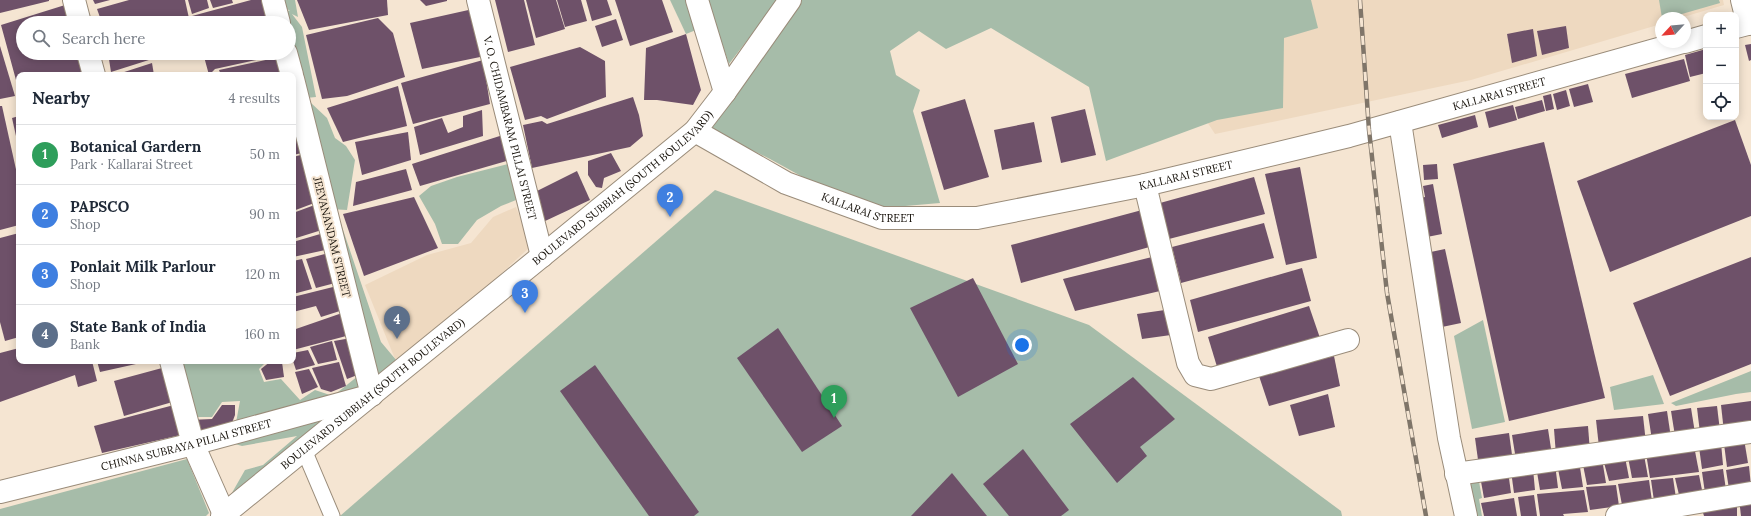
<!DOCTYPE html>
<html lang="en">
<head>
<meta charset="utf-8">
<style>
	body { margin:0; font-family:Lora,serif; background:#f6f6f7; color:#1f2937 }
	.controls { position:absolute; right:12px; top:12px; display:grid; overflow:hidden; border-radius:8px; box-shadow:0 2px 10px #0003 }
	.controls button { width:36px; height:36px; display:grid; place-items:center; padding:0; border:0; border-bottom:1px solid #e0e1e3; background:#fff; color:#1f2937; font:20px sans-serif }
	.compass { position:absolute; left:1655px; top:12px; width:36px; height:36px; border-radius:50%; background:#fff; box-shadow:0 2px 10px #0003; rotate:244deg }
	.you { position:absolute; left:1022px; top:345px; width:14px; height:14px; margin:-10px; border:3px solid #fff; border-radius:50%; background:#1a73e8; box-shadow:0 0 0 6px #1a73e833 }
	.badge { display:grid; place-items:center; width:26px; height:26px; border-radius:50%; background:#9f57cb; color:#fff; font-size:13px; font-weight:700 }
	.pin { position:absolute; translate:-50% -33px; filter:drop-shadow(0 1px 2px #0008) }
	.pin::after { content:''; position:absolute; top:21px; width:14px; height:12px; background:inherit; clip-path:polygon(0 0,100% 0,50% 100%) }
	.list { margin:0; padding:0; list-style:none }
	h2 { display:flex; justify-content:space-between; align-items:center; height:52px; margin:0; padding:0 16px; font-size:17px }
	h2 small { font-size:13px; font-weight:400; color:#747a83 }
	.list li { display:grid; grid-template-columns:26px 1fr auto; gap:12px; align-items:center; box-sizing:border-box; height:60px; padding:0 16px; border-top:1px solid #e0e1e3 }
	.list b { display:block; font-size:15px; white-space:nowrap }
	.list p { margin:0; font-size:13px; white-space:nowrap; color:#747a83 }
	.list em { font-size:13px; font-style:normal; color:#747a83 }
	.icon { flex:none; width:22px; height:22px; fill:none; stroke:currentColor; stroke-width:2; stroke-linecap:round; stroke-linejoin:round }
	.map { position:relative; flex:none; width:1751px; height:516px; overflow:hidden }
	.search { position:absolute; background:#fff; box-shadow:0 2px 10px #0003; left:16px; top:16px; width:280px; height:44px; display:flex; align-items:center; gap:10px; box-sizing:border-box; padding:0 14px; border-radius:22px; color:#747a83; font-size:15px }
	.panel { position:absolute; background:#fff; box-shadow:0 2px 10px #0003; left:16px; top:72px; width:280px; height:292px; border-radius:8px }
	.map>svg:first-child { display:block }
	.built { fill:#eed9c0 }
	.green { fill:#a6bca9 }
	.building { fill:#6e5169 }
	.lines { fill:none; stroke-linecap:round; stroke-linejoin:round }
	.service-casing { stroke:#9a8c7a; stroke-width:17 }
	.minor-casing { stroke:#9a8c7a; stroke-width:24 }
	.tertiary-casing { stroke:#9a8c7a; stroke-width:24 }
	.secondary-casing { stroke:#9a8c7a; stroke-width:24 }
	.service { stroke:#fff; stroke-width:15 }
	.minor { stroke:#fff; stroke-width:22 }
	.tertiary { stroke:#fff; stroke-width:22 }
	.secondary { stroke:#fff; stroke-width:22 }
	.rail-casing { stroke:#7f7569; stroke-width:4.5 }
	.rail { stroke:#f5e5d2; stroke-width:3; stroke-dasharray:9; stroke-linecap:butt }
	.labels { text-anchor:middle; stroke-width:4; stroke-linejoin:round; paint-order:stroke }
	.street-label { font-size:11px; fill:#17120b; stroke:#f5e5d2 }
</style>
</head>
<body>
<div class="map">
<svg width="1751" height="516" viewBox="0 0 1751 516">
	<rect width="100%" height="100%" fill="#f5e5d2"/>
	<g class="built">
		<polygon points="1127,0 1723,0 1724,5 1680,18 1661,18 1661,24 1471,80 1215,134"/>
		<polygon points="516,207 531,246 413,355 395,359 365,285 427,255 471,243 493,217"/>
	</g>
	<g class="green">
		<polygon points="275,0 295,0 298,17 292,14 302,27 316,97 306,98 289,40 289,23 280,9 290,11"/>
		<polygon points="670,0 692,0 701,28 686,34"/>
		<polygon points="707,0 778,0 729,64"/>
		<polygon points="790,0 1311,0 1318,28 1284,38 1283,108 1217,120 1106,161 1089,87 991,28 946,49 919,31 890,51 896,75 920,90 913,111 940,203 882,208 810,181 770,159 704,127"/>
		<polygon points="1659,0 1719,0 1720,3 1668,18 1662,18"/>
		<polygon points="301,101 310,102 327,118 335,138 346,146 355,160 347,210 330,209"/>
		<polygon points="512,163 521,198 501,206 477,220 458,244 442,244 435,224 419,196 431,186 457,177"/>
		<polygon points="715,190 1089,325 1341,511 1342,516 340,516"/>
		<polygon points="339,218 381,342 402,367 373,388"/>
		<polygon points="1483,320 1505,422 1472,429 1454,336"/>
		<polygon points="184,361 267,361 259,369 264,382 281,379 300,400 315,390 333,396 363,372 368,393 235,428 240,401 222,402 212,417 192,417 184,385"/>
		<polygon points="1751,371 1751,392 1736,394 1676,406 1671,403"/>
		<polygon points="1653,375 1664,404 1614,410 1610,387"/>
		<polygon points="358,402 225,505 245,470 263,465 297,436 242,446 228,442"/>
		<polygon points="187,459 209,513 206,516 0,516 0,509"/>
		<polygon points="1478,476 1482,498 1479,499 1482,516 1469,516 1460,478"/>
	</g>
	<g class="building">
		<polygon points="0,0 49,0 49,1 0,13"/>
		<polygon points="93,0 110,0 95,4"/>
		<polygon points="129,0 185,0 190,23 102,23 97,9"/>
		<polygon points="188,0 207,0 209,8 192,14"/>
		<polygon points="210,0 232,0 233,3 213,8"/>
		<polygon points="251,0 269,0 275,23 194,23 192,16"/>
		<polygon points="297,0 387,0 388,15 309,30"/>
		<polygon points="420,0 447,0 447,1 426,6"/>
		<polygon points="495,0 524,0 535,45 508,52"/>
		<polygon points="526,0 556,0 565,29 536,38"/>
		<polygon points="557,0 581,0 587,21 565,27"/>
		<polygon points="586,0 607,0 612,15 592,21"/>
		<polygon points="615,0 662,0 673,32 630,46"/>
		<polygon points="65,5 70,23 23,23 23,53 77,53 83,75 19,75 19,91 1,25"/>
		<polygon points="473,9 485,56 422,69 410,23"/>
		<polygon points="378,18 393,33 405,77 347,96 322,99 306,35"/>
		<polygon points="616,19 623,40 602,47 595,26"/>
		<polygon points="1566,26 1569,48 1542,55 1537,31"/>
		<polygon points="1533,29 1537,56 1512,63 1507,34"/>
		<polygon points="686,34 701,90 693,105 657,100 644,100 646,48"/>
		<polygon points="1751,44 1751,60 1749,61 1745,45"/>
		<polygon points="0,46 15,96 0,99"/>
		<polygon points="580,47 605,61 606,97 547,119 541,116 525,120 510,67"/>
		<polygon points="1706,49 1706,73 1690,77 1685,55"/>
		<polygon points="108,53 171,53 111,72"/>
		<polygon points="203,53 283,53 283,54 215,69 209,75"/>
		<polygon points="284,56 288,75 221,75 219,70"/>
		<polygon points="1684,59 1690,81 1632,98 1625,74"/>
		<polygon points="483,60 490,104 413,124 401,83"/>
		<polygon points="152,63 154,75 115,75"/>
		<polygon points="1588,84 1593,102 1574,107 1569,89"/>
		<polygon points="398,86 407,126 343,142 327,108"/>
		<polygon points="1566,90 1570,106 1557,110 1553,94"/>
		<polygon points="1551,94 1554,109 1546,111 1543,96"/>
		<polygon points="633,97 639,115 643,136 630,147 532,168 523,125 542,121 547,124"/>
		<polygon points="965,99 989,177 944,190 921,112"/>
		<polygon points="1542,100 1545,111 1518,119 1515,107"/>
		<polygon points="1513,105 1517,120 1489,128 1485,112"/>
		<polygon points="0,106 2,106 19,183 19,225 0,230"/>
		<polygon points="1085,109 1096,155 1061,163 1051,117"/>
		<polygon points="482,110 483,136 420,155 414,127 442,118 448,133 463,127 463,116"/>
		<polygon points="1475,115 1478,127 1442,138 1438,125"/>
		<polygon points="19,116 19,145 18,145 12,118"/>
		<polygon points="1735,120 1751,165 1751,216 1610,272 1577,181"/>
		<polygon points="1034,122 1042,162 1002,170 994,130"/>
		<polygon points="299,132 306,152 293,155 293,134"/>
		<polygon points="408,132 411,160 362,175 355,142"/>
		<polygon points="506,134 510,160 420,186 412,164"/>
		<polygon points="1544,142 1605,398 1509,421 1453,164"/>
		<polygon points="308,153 317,202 293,211 293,157"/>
		<polygon points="611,153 621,171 604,178 602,188 596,187 588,175 588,161"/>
		<polygon points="1437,164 1438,179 1424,180 1423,165"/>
		<polygon points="1300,167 1317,258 1286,265 1265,174"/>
		<polygon points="406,169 412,190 353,206 356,182"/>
		<polygon points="577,171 590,200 543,222 535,192"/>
		<polygon points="1254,177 1265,214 1169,239 1160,203"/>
		<polygon points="1433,184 1442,234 1427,237 1420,198 1425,197 1423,186"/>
		<polygon points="414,197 438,248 364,276 343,214"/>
		<polygon points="320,203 325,229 293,239 293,213"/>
		<polygon points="1142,210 1153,246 1021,283 1011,245"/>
		<polygon points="1264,223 1274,258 1181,283 1172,247"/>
		<polygon points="327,232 330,249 293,257 293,242"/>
		<polygon points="19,233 19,337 5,341 0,322 0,238"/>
		<polygon points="1445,249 1461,323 1442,327 1426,253"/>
		<polygon points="336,251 339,282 316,288 306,259"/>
		<polygon points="1152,257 1160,291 1075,311 1063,279"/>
		<polygon points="1751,257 1751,364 1670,396 1633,303"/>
		<polygon points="302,259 312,289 293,294 293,261"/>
		<polygon points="1302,268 1311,301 1198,332 1190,300"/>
		<polygon points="973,278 1018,364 958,397 910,308"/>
		<polygon points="337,286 343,310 321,317 316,306 293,312 293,297"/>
		<polygon points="1309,306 1321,341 1218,370 1208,337"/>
		<polygon points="1165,310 1171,335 1142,339 1137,314"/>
		<polygon points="345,312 350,335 293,350 293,330"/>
		<polygon points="778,328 842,426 802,452 737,358"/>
		<polygon points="351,338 360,374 347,379 334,341"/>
		<polygon points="332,341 337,360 318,364 310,347"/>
		<polygon points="19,348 19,361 92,361 97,381 78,387 75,375 0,402 0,353"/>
		<polygon points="308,350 315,365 296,370 293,361 293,353"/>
		<polygon points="1334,356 1340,386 1269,406 1259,376"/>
		<polygon points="97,361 145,361 145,362 100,372"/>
		<polygon points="271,361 282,362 284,377 266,380 261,369"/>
		<polygon points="339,362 346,386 331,392 321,389 312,368"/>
		<polygon points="595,365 699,512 694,516 649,516 560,391"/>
		<polygon points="162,368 176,401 124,416 114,381"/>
		<polygon points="309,369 318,387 302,394 295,372"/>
		<polygon points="1133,377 1175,419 1140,447 1147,456 1117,483 1070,424"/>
		<polygon points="1328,394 1335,427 1299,436 1290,405"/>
		<polygon points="1751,401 1751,428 1724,432 1721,405"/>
		<polygon points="174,405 181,435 102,453 94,426"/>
		<polygon points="222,405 235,405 235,415 229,431 198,439 190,420 212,419"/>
		<polygon points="1717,406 1720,431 1700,433 1697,408"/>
		<polygon points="1691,408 1695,433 1675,436 1671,411"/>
		<polygon points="1667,411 1671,438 1652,440 1648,414"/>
		<polygon points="1643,416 1646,443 1599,447 1596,420"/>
		<polygon points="1588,426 1590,452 1556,455 1554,429"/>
		<polygon points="1548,429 1552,455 1516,460 1512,435"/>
		<polygon points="1509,433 1513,462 1479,467 1475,438"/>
		<polygon points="1744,439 1748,463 1727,467 1724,444"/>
		<polygon points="1721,443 1723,465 1702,469 1699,447"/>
		<polygon points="1694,446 1699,472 1650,478 1646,453"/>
		<polygon points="1023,449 1069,510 1061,516 1009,516 983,484"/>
		<polygon points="1644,455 1648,477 1632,478 1628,457"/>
		<polygon points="1625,457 1629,478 1609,481 1603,459"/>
		<polygon points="1602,459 1606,483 1587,485 1582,460"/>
		<polygon points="1579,461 1583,487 1562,489 1557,464"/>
		<polygon points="1555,464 1558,488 1540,490 1536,466"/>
		<polygon points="1749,466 1751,486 1729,489 1726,470"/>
		<polygon points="1533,469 1535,490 1514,493 1511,471"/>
		<polygon points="1723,469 1726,490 1705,493 1702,472"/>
		<polygon points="1508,471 1511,493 1484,498 1480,476"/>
		<polygon points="952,473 987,516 911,516"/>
		<polygon points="1699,475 1703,495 1680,499 1675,478"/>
		<polygon points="1673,478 1676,498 1654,501 1651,480"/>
		<polygon points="1649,480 1652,501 1622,505 1618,484"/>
		<polygon points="1616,485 1619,506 1590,510 1586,487"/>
		<polygon points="1584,490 1588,512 1563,514 1564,516 1540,516 1537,494"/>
		<polygon points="1534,495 1537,516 1521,516 1518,497"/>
		<polygon points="1751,496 1751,516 1741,516 1739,499"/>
		<polygon points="1514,498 1517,516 1484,516 1481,503"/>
		<polygon points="1737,499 1737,516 1704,516 1701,506"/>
	</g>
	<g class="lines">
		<defs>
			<polyline id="service" points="304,450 332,516"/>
			<g id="minor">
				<polyline points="74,0 80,23"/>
				<polyline points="273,0 279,23"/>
				<path id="s1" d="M478 0 542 256"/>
				<polyline points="697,0 725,92"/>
				<polyline points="1742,0 1748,24"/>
				<polyline points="88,53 94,75"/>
				<polyline points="286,53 292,75"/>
				<polyline points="1400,122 1449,438 1466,516"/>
				<polyline points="1145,185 1188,363 1195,375 1211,379 1348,340"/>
				<polyline points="171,361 193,444 224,514"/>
				<polyline points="1456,474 1751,432"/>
				<path id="s2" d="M0 492 193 444 372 395 293 79"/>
				<polyline points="1617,516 1751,493"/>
			</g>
			<g id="tertiary">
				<polyline points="1736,27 1751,23"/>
				<polyline points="1685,42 1706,36"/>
				<path id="s3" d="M695 131 786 183 882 218H977L1145 185 1349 136 1683 42"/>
			</g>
			<g id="secondary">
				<path id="s4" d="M222 516 542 256 695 131 725 92 790 0"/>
			</g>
		</defs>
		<use href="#service" class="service-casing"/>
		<use href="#minor" class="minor-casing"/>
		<use href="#tertiary" class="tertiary-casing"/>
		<use href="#secondary" class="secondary-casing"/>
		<use href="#service" class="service"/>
		<use href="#minor" class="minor"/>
		<use href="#tertiary" class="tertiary"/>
		<use href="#secondary" class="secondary"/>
		<defs>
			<polyline id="rail" points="1360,0 1369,130 1387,293 1426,516"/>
		</defs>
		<use href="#rail" class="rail-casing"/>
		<use href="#rail" class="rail"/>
	</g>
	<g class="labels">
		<g class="street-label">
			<text dy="4" stroke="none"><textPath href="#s3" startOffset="839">KALLARAI STREET</textPath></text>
			<text dy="4" stroke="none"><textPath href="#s1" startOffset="132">V. O. CHIDAMBARAM PILLAI STREET</textPath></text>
			<text dy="4" stroke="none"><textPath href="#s3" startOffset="515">KALLARAI STREET</textPath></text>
			<text dy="4" stroke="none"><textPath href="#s4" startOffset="518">BOULEVARD SUBBIAH (SOUTH BOULEVARD)</textPath></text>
			<text dy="4" stroke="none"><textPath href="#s3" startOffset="191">KALLARAI STREET</textPath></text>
			<text transform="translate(332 237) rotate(76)" y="4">JEEVANANDAM STREET</text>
			<text dy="4" stroke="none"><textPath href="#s4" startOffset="194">BOULEVARD SUBBIAH (SOUTH BOULEVARD)</textPath></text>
			<text dy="4" stroke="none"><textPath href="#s2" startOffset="192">CHINNA SUBRAYA PILLAI STREET</textPath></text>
		</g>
	</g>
</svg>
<div class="controls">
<button>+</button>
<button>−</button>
<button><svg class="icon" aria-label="locate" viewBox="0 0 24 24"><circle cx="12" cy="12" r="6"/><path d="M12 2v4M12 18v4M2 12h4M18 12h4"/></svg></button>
</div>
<svg class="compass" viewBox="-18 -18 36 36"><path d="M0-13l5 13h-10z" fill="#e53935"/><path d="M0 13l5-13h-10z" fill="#747a83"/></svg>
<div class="you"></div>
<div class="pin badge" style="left:834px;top:418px;background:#2e9e5b">1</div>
<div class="pin badge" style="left:670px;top:217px;background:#3f7fe0">2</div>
<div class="pin badge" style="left:525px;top:313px;background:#3f7fe0">3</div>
<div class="pin badge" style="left:397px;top:339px;background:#5c6f8a">4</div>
<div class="search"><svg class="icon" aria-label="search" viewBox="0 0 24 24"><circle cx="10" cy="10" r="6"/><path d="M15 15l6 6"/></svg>Search here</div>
<section class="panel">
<h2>Nearby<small>4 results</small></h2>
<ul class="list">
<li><span class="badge" style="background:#2e9e5b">1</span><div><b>Botanical Gardern</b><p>Park · Kallarai Street</p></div><em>50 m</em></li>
<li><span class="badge" style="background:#3f7fe0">2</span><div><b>PAPSCO</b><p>Shop</p></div><em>90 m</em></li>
<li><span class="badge" style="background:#3f7fe0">3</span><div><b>Ponlait Milk Parlour</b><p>Shop</p></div><em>120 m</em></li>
<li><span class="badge" style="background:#5c6f8a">4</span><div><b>State Bank of India</b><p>Bank</p></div><em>160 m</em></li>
</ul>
</section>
</div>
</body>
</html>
